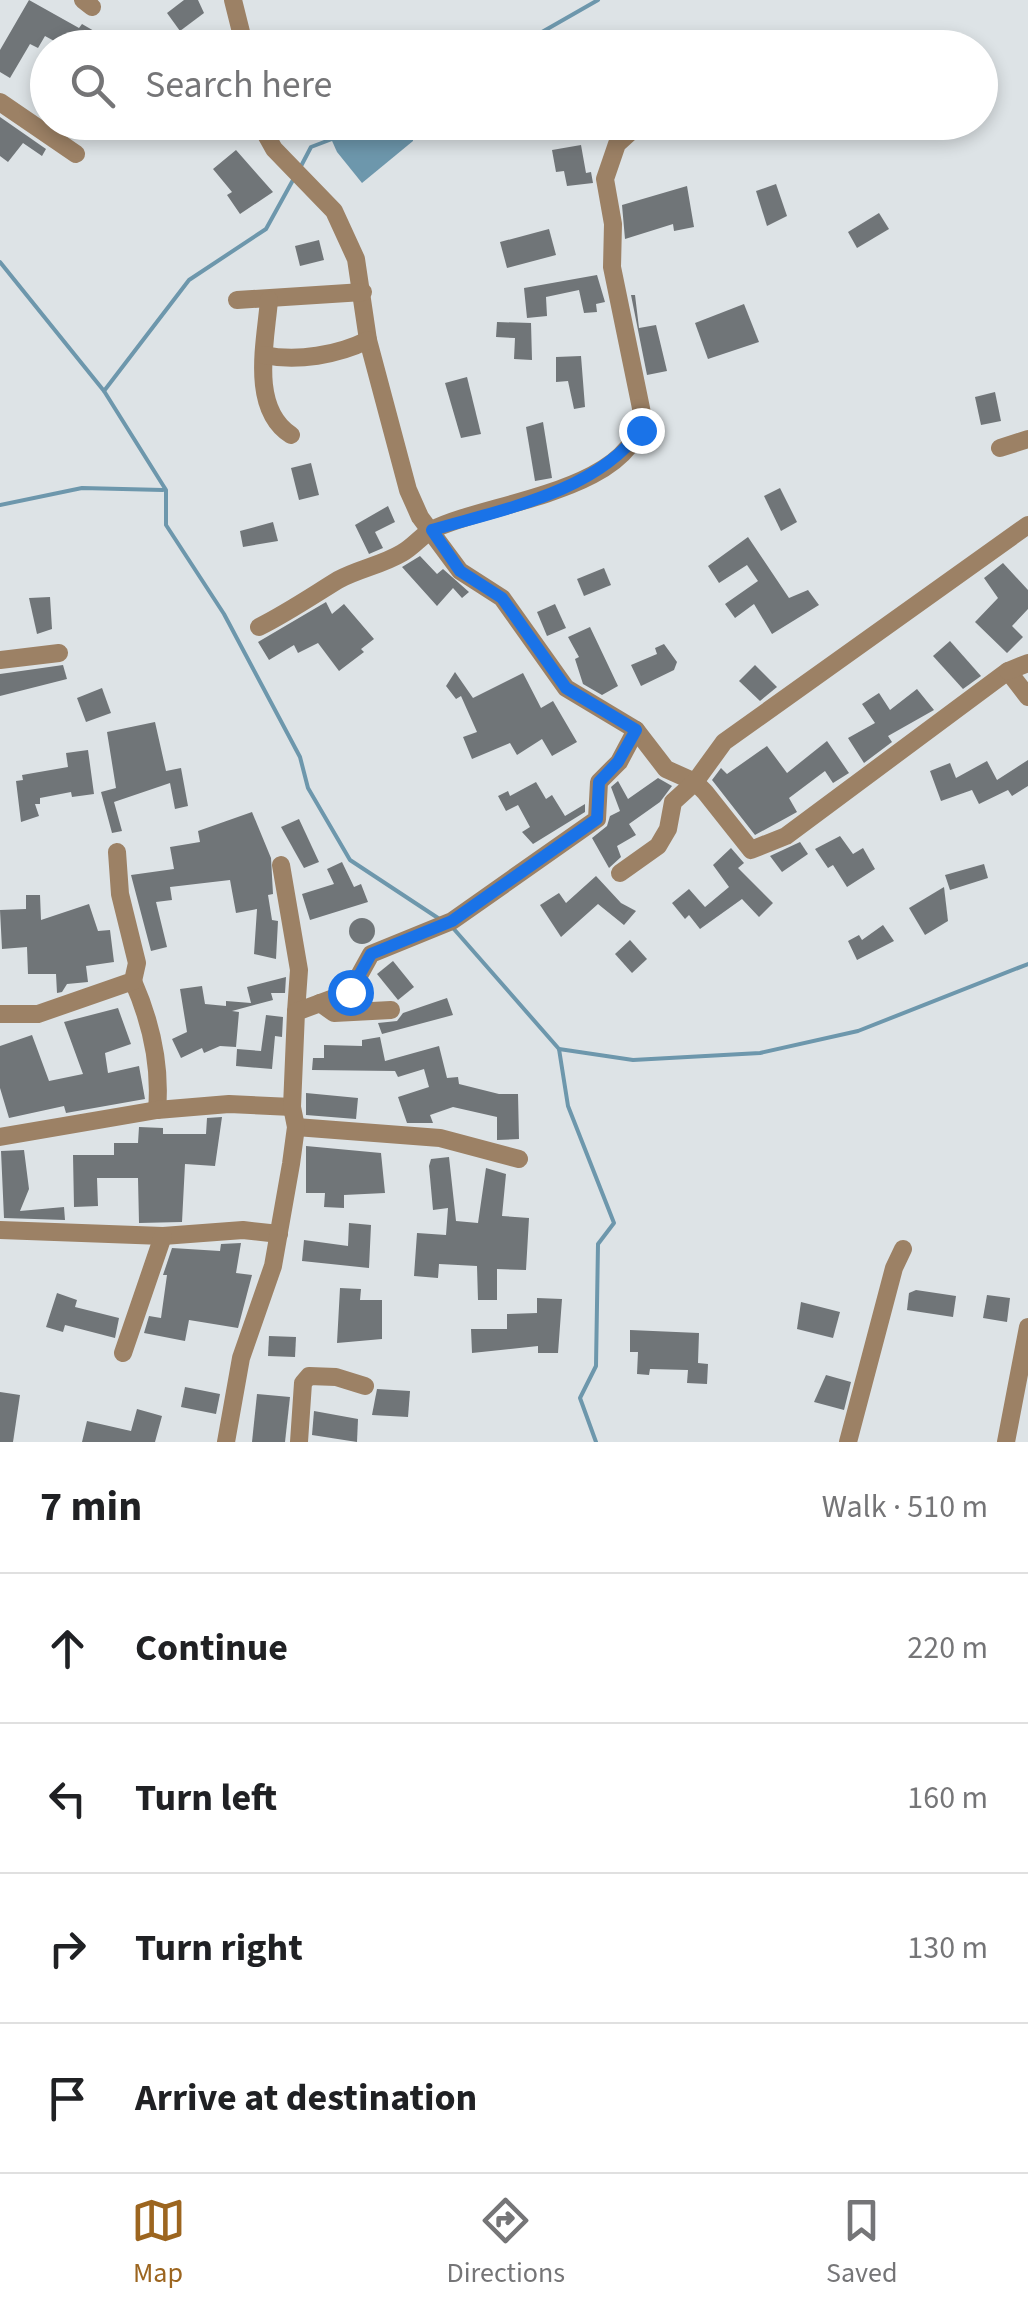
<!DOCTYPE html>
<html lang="en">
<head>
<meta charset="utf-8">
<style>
	body { margin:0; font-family:"Source Sans 3",sans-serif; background:#f6f6f6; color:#202124 }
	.stop { position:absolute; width:30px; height:30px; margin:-22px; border:8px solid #1a73e8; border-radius:50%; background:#fff }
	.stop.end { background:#1a73e8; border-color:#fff; box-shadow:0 2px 10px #0008 }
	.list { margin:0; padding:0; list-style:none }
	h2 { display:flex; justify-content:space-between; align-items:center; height:130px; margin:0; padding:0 40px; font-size:42px }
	h2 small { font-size:32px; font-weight:400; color:#757577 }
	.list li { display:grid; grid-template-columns:65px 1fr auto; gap:30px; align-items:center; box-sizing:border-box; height:150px; padding:0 40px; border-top:2px solid #e0e0e0 }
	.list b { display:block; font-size:38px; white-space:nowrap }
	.list em { font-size:32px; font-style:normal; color:#757577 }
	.icon { flex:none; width:55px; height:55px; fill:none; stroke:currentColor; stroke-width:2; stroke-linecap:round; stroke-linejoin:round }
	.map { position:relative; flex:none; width:1028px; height:1442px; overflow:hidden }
	.search { position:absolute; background:#fff; box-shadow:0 5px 15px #0003; left:30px; right:30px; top:30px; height:110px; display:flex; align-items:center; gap:25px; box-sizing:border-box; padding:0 35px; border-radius:55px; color:#757577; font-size:38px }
	.sheet { height:730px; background:#fff }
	nav { display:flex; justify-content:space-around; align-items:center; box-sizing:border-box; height:140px; border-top:2px solid #e0e0e0; background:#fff; font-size:28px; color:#757577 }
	nav a { display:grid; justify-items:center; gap:5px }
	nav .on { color:#9c651f }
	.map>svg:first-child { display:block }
	.water { fill:#6d97ac }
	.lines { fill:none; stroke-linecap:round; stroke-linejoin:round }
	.stream { stroke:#6d97ac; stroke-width:4 }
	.building { fill:#707578 }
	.minor { stroke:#9c8165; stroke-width:18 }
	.route { stroke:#1a73e8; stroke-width:12 }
</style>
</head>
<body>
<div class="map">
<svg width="1028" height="1442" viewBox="0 0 1028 1442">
	<rect width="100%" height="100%" fill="#dde3e6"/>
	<polygon class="water" points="324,123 413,123 413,141 362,183 337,152"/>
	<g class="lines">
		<g class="stream">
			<polyline points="514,48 598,0"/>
			<polyline points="300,168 311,147 332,139"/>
			<polyline points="0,262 104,391 166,490 166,525 224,614 300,757 308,788 350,860 441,920"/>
			<polyline points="104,391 189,280 266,229 293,180"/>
			<polyline points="0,505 82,488 163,490"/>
			<polyline points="453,928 559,1049 568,1106 614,1223 598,1244 596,1366 580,1398 596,1442"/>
			<polyline points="559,1049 633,1060 760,1053 858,1031 1028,964"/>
		</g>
	</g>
	<g class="building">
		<polygon points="29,0 79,28 82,24 101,35 93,48 67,48 45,36 38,48 30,44 10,78 0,72 0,50"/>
		<polygon points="184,0 198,0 204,13 180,31 167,13"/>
		<polygon points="0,117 46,149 42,156 23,143 8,162 0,156"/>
		<polygon points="581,145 586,173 591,172 593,183 567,186 564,171 556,172 552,150"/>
		<polygon points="236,150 273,192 240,214 227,195 232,192 213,169"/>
		<polygon points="776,184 787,216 767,226 756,191"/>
		<polygon points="687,186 694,227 674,231 673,224 625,239 622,205"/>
		<polygon points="879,213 889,229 857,248 848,232"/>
		<polygon points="549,229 556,255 507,268 500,242"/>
		<polygon points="319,240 324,260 300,266 295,246"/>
		<polygon points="597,275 605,302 596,304 597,312 584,313 579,290 546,297 547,316 527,318 524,288"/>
		<polygon points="631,295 635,295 639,328 656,325 667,371 647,375"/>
		<polygon points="744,304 759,342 708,359 695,323"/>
		<polygon points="497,322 531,323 532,360 514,359 515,338 496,337"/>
		<polygon points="581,356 585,407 574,409 568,381 556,382 556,357"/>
		<polygon points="467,377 481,434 461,438 445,383"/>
		<polygon points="995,392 1001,421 981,425 975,397"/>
		<polygon points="543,422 552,478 535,481 526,427"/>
		<polygon points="311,463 319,495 299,500 291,468"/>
		<polygon points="780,488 797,522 781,531 764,496"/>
		<polygon points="388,506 395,522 375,532 383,548 369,554 355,525"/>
		<polygon points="273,522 278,541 243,547 240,531"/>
		<polygon points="748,537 789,598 808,590 819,605 772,634 754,604 735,618 725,604 758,581 747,565 719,583 708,566"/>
		<polygon points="420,556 437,574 443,569 469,592 462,598 453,588 437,606 402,567"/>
		<polygon points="1003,563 1028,590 1028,609 1012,626 1023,637 1007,653 975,622 998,598 984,578"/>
		<polygon points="604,568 611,585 584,596 577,579"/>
		<polygon points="50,597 52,629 37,634 29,598"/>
		<polygon points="326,602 332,614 344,604 374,639 361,649 364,652 339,671 318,643 298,653 294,645 269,660 258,642"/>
		<polygon points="555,604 566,628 547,636 537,612"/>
		<polygon points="590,627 618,686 602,695 583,684 575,659 579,657 568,637"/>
		<polygon points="950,641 981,676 963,689 933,656"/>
		<polygon points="664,644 677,662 674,670 641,686 631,665 657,654 655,648"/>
		<polygon points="63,665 67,679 0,696 0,674"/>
		<polygon points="755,665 777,687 760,701 739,681"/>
		<polygon points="455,672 473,698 523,673 541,708 553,701 577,742 552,756 542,739 517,755 510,743 472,759 463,737 477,732 461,696 456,699 446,686"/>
		<polygon points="102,688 111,713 86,722 77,698"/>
		<polygon points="917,689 934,710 888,736 892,742 864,763 848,738 875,723 862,704 879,693 890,710"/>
		<polygon points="155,722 166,771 181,768 188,806 175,809 170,783 114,802 122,831 112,833 101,792 116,788 107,732"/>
		<polygon points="827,741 849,773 833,783 825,771 789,798 797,812 755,835 712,780 721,768 727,774 767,746 787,773"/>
		<polygon points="88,750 94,794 72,797 71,792 40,798 40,804 35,804 39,816 21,822 16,781 23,780 22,775 68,767 66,753"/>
		<polygon points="1028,760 1028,786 1012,796 1008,790 979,804 972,790 941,801 930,771 950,763 956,778 987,761 997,780"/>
		<polygon points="658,778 672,786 660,802 629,824 636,835 617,846 621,857 609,868 592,838 607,826 610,816 620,811 611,787 618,781 628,799"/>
		<polygon points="536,782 546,799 552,795 565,816 585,804 585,812 533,844 522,832 530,827 518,805 506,811 498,796 508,791 510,796"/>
		<polygon points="252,812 271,858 273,894 268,895 272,920 278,921 276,959 254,954 257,909 236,913 230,880 170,887 172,900 156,902 167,947 151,951 131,875 174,869 170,847 200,842 198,831"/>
		<polygon points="299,819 319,862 304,868 281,827"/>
		<polygon points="840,836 853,854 863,848 875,869 847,887 833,865 828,868 815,849"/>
		<polygon points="800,842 808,854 782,872 770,856"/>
		<polygon points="731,848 744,863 738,868 773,903 759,917 742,899 700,929 689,915 685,919 672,903 689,889 705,907 729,887 713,865"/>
		<polygon points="342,862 354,887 361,884 368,902 310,920 302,894 334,884 327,869"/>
		<polygon points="984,864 988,878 950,890 945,875"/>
		<polygon points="596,876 621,903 636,911 624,925 598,904 561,937 540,905 559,893 566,903"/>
		<polygon points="944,887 948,921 925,935 909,908"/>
		<polygon points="26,895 40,895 41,920 89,904 98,931 110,930 114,962 86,966 88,982 67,984 62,992 57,993 56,974 28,974 27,947 2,949 0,910 26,909"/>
		<circle cx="362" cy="931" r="13"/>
		<polygon points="883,925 894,941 857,960 848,941 859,935 862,940"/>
		<polygon points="630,940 647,959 632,973 615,954"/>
		<polygon points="393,961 414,987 398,1000 377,974"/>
		<polygon points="286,977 285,993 271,993 273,1000 232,1011 239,1012 236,1047 220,1046 204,1053 202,1048 181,1058 172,1039 187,1032 180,989 202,986 205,1004 226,1006 226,1001 251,1003 247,987"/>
		<polygon points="447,998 453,1015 382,1034 378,1023 397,1021 403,1013"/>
		<polygon points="118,1008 131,1044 105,1053 108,1073 139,1066 145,1099 66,1113 64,1106 9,1118 0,1088 0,1046 32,1035 49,1081 83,1074 64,1022"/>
		<polygon points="266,1015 283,1017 282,1037 275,1036 272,1069 236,1066 237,1049 261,1051"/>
		<polygon points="380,1037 385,1061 439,1046 447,1078 458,1077 459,1084 499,1094 518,1094 519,1139 497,1140 497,1117 453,1107 430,1115 433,1123 407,1123 398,1097 429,1087 424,1069 398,1077 395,1071 312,1070 313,1058 324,1058 324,1045 362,1046 362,1040"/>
		<polygon points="306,1093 358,1098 356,1119 306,1115"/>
		<polygon points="222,1117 215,1166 185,1164 182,1222 139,1223 138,1178 97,1178 98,1206 74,1207 73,1155 114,1155 114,1143 138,1143 139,1127 163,1128 163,1134 206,1134 207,1118"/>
		<polygon points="306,1146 381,1153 385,1193 344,1195 344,1208 324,1207 325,1193 306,1193"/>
		<polygon points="24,1150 29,1189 20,1211 64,1207 65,1220 4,1218 1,1151"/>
		<polygon points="449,1157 456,1221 478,1223 486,1168 506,1174 502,1216 529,1218 526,1270 497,1269 497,1300 478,1300 477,1266 439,1264 438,1278 414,1276 417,1233 446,1235 448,1208 433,1210 429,1166 431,1159"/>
		<polygon points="349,1223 371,1225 369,1268 302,1261 304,1240 348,1246"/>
		<polygon points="241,1243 236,1273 252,1275 238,1328 189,1320 185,1341 144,1333 149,1316 161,1318 167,1275 163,1275 172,1248 220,1251 221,1244"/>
		<polygon points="340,1288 361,1289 360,1300 382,1300 382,1339 337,1343"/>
		<polygon points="916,1290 956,1296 953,1317 907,1310 909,1293"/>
		<polygon points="57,1293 77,1300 75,1307 119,1318 115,1338 65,1325 63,1332 46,1327"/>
		<polygon points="987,1295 1010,1298 1007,1322 983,1318"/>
		<polygon points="537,1298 562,1299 558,1353 538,1353 538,1346 472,1353 471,1329 507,1329 507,1314 537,1313"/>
		<polygon points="801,1302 840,1312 833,1338 797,1329"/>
		<polygon points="630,1330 699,1333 698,1363 708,1364 707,1384 687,1383 688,1370 650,1369 649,1375 637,1374 638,1352 630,1352"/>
		<polygon points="269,1336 296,1337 295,1357 268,1356"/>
		<polygon points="826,1375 851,1382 844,1410 814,1402"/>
		<polygon points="185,1387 220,1394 216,1414 181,1407"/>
		<polygon points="377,1389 410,1391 408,1417 372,1415"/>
		<polygon points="0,1392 20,1395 13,1442 0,1442"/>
		<polygon points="257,1394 290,1397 285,1442 252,1442"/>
		<polygon points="137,1409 162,1416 155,1442 82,1442 87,1421 131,1431"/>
		<polygon points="314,1411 358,1419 357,1442 312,1435"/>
	</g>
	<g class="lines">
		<g class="minor">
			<polyline points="83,0 92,7"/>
			<polyline points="233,0 245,48"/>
			<polyline points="0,102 76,154"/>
			<polyline points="259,122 274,149 334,211 356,259 368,340 408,490 420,517 460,571 502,598 566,688 636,730 666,769 695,782 705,792 751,850 786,836 1008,671 1028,697"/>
			<polyline points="237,300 363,292"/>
			<path d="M269 300C266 340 249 408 291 435"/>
			<path d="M264 355C297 362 338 355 368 340"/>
			<polyline points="1000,448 1028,439"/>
			<path d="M259 627C287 613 312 596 338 580 358 569 382 565 402 553 413 547 421 536 432 530 486 502 637 492 642 413L612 267 613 224 605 179 617 144 639 124"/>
			<polyline points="0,660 59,653"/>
			<polyline points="1008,671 1028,663"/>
			<polyline points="281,865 299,970 296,1012"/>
			<polyline points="620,873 658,846 668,829 673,802 695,782 724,742 1028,525"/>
			<path d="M133 981C151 1022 161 1065 157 1110"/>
			<polyline points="320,1003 334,1013 391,1010"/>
			<polyline points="0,1014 38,1014 133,981 137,963 120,894 117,852"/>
			<polyline points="296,1127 440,1138 519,1159"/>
			<polyline points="0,1137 157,1110 229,1104 292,1107"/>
			<polyline points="0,1230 163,1236 243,1230 279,1234"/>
			<polyline points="123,1353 163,1236"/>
			<polyline points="226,1442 241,1358 273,1266 291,1164 296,1127 292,1107 296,1012 350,992 371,954 452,921 597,819 599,782 619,762 636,730"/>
			<polyline points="299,1442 303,1383 309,1376 336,1377 365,1386"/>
			<polyline points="848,1442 894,1268 903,1249"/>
			<polyline points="1006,1442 1028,1327"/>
		</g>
	</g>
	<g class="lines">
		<path class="route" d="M350 992 371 954 452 921 597 819 599 782 618 762 636 730 566 688 502 598 460 571 432 530C503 509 594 493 641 430"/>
	</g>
</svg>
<div class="stop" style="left:350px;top:992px"></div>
<div class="stop end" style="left:641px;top:430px"></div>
<div class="search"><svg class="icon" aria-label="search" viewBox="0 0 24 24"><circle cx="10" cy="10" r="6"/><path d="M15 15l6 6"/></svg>Search here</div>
</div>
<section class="sheet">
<h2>7 min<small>Walk · 510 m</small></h2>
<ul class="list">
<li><svg class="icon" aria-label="ahead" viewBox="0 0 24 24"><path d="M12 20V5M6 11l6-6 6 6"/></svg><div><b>Continue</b></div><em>220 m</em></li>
<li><svg class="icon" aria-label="left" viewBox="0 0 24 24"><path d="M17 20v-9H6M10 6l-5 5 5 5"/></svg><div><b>Turn left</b></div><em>160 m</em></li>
<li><svg class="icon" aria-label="right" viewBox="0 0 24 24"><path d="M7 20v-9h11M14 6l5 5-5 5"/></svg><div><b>Turn right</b></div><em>130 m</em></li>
<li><svg class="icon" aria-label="arrive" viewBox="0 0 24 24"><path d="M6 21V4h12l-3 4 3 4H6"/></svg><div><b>Arrive at destination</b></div></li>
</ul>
</section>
<nav>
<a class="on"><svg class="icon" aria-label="map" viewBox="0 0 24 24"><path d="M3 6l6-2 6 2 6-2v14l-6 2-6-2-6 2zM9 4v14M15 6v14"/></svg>Map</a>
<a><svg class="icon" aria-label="directions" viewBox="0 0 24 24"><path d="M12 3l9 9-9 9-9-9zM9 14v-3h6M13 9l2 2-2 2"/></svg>Directions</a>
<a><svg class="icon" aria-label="saved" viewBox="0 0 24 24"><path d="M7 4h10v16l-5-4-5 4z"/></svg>Saved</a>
</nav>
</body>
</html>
